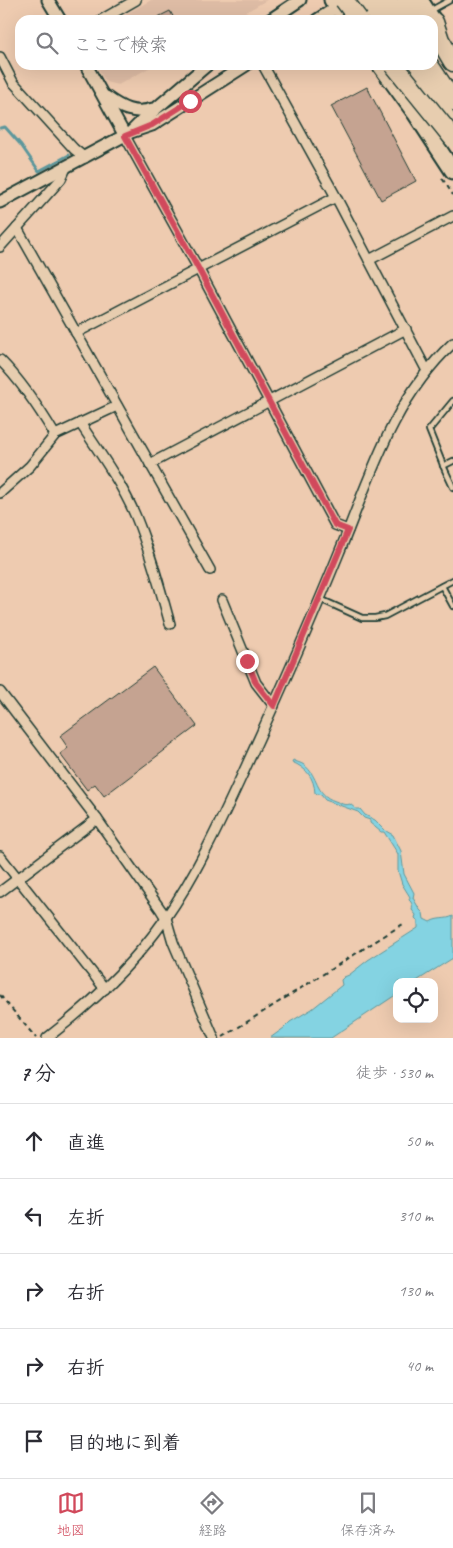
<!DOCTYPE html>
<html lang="ja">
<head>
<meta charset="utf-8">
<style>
	body { margin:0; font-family:Caveat,"Klee One",sans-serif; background:#f2f2f3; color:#2b2b33 }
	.controls { position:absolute; right:15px; bottom:15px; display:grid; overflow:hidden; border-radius:10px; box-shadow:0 5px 20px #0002 }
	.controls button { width:45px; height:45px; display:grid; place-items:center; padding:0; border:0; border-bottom:1px solid #e1e1e2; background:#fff; color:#2b2b33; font:25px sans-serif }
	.stop { position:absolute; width:15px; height:15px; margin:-11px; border:4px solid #d1495b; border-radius:50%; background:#fff }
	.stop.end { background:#d1495b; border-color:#fff; box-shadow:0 1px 5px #0008 }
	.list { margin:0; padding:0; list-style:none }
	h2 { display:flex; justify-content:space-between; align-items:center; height:65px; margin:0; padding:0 20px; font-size:21px }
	h2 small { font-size:16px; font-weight:400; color:#7c7c81 }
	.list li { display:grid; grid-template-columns:32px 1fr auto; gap:15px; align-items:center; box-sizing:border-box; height:75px; padding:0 20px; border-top:1px solid #e1e1e2 }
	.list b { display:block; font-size:19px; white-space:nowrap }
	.list em { font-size:16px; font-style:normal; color:#7c7c81 }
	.icon { flex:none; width:28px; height:28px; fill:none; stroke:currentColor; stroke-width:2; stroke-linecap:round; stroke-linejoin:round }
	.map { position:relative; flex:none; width:453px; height:1038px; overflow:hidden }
	.search { position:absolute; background:#fff; box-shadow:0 5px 20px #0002; left:15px; right:15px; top:15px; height:55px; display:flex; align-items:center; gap:12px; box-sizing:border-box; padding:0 18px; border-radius:15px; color:#7c7c81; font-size:19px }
	.sheet { height:440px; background:#fff }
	nav { display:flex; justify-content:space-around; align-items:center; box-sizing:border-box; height:70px; border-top:1px solid #e1e1e2; background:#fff; font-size:14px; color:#7c7c81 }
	nav a { display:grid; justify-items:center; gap:2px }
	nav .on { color:#d1495b }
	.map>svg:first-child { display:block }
	.built { fill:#debca5 }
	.water { fill:#84d3e2; stroke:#5c979c }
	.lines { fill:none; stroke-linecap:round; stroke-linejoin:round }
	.stream { stroke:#5c979c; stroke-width:3 }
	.building { fill:#c5a391; stroke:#1f3d34 }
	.service-casing { stroke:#1f3d34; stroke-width:8 }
	.minor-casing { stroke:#1f3d34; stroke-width:12 }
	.tertiary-casing { stroke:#1f3d34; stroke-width:15 }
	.trunk-casing { stroke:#1f3d34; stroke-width:19 }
	.motorway-casing { stroke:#1f3d34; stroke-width:21 }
	.path { stroke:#1f3d34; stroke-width:2; stroke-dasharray:5 4; stroke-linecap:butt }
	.service { stroke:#e7cdaf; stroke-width:4.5 }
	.minor { stroke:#e7cdaf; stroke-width:9 }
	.tertiary { stroke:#e7cdaf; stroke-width:11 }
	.trunk { stroke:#e7cdaf; stroke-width:15 }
	.motorway { stroke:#e7cdaf; stroke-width:18 }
	.motorway-bridge-casing { stroke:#1f3d34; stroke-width:21; stroke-linecap:butt }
	.motorway-bridge { stroke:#e7cdaf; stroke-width:18 }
	.route { stroke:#d1495b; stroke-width:6 }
</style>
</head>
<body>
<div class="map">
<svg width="453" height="1038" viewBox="0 0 453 1038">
	<rect width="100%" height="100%" fill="#eecbb0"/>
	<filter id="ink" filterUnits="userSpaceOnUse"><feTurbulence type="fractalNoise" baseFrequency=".02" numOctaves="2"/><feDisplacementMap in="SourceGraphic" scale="10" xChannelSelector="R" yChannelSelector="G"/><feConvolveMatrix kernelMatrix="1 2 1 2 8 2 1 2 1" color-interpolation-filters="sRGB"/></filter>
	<g filter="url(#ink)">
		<g class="built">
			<polygon points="151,0 267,0 232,20 116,20"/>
			<polygon points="96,65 154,65 118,85 106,82"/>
		</g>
		<path class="water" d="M293 760C296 762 302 763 304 765 319 776 314 794 335 801 341 803 344 806 350 804L356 809H360L365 815 375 820 386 831 393 835 401 851 404 874 414 893 413 898 420 910 423 913 424 919 430 922C438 917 446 920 453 916V958L415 982H397V994L331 1038H270L284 1028 290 1022 312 1009 342 985 341 980 344 977 349 975 368 960 418 928V921L415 918 416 915 412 910C413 907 412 902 409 900L410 897 402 884 398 871V854L384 832H381L370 823V820L364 818 358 812 325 800 321 795 315 793C314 777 306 768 292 762Z"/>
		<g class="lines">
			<polyline class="stream" points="0,128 5,127 21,145 39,171 69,155"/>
		</g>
		<g class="building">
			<polygon points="170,11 175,20 152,20"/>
			<polygon points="367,87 416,181 381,200 331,106"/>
			<polygon points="153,667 197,726 104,796 95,784 87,790 60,754 68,748 60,736"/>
		</g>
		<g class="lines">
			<defs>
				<g id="service">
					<polyline points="430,11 450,0"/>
					<polyline points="453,401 429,430 445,470 453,487"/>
					<polyline points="443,466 453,461"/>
					<polyline points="442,586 453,606"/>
					<polyline points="320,599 362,618 375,618 385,616 453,580"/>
				</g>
				<g id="minor">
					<polyline points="101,20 136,0"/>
					<polyline points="0,57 13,82 74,149 85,158"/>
					<polyline points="263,65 336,197 427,371"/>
					<polyline points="125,136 198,268 335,525 348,530"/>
					<polyline points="17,228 210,570"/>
					<polyline points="0,247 61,179 66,168"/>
					<polyline points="369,260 453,216"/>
					<polyline points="76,333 336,197"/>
					<path d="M0 360C22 382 39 408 55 435"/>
					<path d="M80 423C100 453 122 484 136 517 150 551 160 588 170 624"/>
					<polyline points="150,464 406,329"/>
					<polyline points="0,493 30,466 55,435 117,406"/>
					<polyline points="222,600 256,683 274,706"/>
					<polyline points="0,692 97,819 161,910 166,918 173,942 214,1038"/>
					<polyline points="0,856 105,989"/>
					<polyline points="0,892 97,819"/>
					<path d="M47 1038C91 1004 133 965 165 919 196 875 221 821 244 771 277 699 309 627 339 553 370 478 392 400 453 343"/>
				</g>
				<g id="tertiary">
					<polyline points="48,0 60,20"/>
					<polyline points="270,20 300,0"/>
					<polyline points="317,20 337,7"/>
					<polyline points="86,65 125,136"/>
					<path d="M106 97C121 108 134 115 153 109"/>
					<polyline points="132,131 145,118 207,65"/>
					<polyline points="0,202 131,132 152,125 246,65"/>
				</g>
				<g id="trunk">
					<polyline points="332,0 347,20"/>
					<polyline points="420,0 433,20"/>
					<polyline points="380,65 415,113 453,171"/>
				</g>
				<g id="motorway">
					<polyline points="366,0 380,20"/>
					<polyline points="386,0 400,20"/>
					<polyline points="406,0 418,20"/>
					<polyline points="434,22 440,40 453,62"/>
					<polyline points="410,65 450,123"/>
					<polyline points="429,65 453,101"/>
				</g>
			</defs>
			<use href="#service" class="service-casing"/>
			<use href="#minor" class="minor-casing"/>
			<use href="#tertiary" class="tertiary-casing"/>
			<use href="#trunk" class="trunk-casing"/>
			<use href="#motorway" class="motorway-casing"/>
			<g class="path">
				<polyline points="442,178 453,195"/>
				<polyline points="0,995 36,1038"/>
				<polyline points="223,1037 403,924"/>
			</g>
			<use href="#service" class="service"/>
			<use href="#minor" class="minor"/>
			<use href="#tertiary" class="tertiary"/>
			<use href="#trunk" class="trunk"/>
			<use href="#motorway" class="motorway"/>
			<defs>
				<g id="motorway-bridge">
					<polyline points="344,0 359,20"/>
					<polyline points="394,65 453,138"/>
				</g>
			</defs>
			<use href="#motorway-bridge" class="motorway-bridge-casing"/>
			<use href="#motorway-bridge" class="motorway-bridge"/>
		</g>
	</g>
	<g class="lines" filter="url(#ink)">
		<polyline class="route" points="190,101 152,125 125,136 198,268 335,525 348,530 274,706 256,683 247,661"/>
	</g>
</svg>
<div class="controls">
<button><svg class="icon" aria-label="locate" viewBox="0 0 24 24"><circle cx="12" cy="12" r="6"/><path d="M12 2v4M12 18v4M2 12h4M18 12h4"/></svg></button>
</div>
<div class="stop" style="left:190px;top:101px"></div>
<div class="stop end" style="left:247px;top:661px"></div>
<div class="search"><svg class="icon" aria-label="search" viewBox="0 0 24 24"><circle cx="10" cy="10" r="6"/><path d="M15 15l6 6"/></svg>ここで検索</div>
</div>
<section class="sheet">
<h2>7 分<small>徒歩 · 530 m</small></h2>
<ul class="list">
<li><svg class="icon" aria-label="ahead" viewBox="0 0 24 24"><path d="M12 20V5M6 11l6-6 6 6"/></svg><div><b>直進</b></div><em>50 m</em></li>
<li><svg class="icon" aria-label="left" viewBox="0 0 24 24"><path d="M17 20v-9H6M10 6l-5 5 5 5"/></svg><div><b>左折</b></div><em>310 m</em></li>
<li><svg class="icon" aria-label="right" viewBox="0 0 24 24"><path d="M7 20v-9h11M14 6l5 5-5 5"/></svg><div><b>右折</b></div><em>130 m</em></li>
<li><svg class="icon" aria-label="right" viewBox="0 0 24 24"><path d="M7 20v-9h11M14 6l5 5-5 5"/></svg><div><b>右折</b></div><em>40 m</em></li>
<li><svg class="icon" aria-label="arrive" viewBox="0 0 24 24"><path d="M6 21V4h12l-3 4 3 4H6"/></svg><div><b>目的地に到着</b></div></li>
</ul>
</section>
<nav>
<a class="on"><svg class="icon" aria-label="map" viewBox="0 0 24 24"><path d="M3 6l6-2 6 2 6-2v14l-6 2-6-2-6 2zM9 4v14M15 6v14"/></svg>地図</a>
<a><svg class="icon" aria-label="directions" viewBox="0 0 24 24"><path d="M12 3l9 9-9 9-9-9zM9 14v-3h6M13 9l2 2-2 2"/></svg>経路</a>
<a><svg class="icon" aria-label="saved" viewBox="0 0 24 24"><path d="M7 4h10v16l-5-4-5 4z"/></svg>保存済み</a>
</nav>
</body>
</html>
